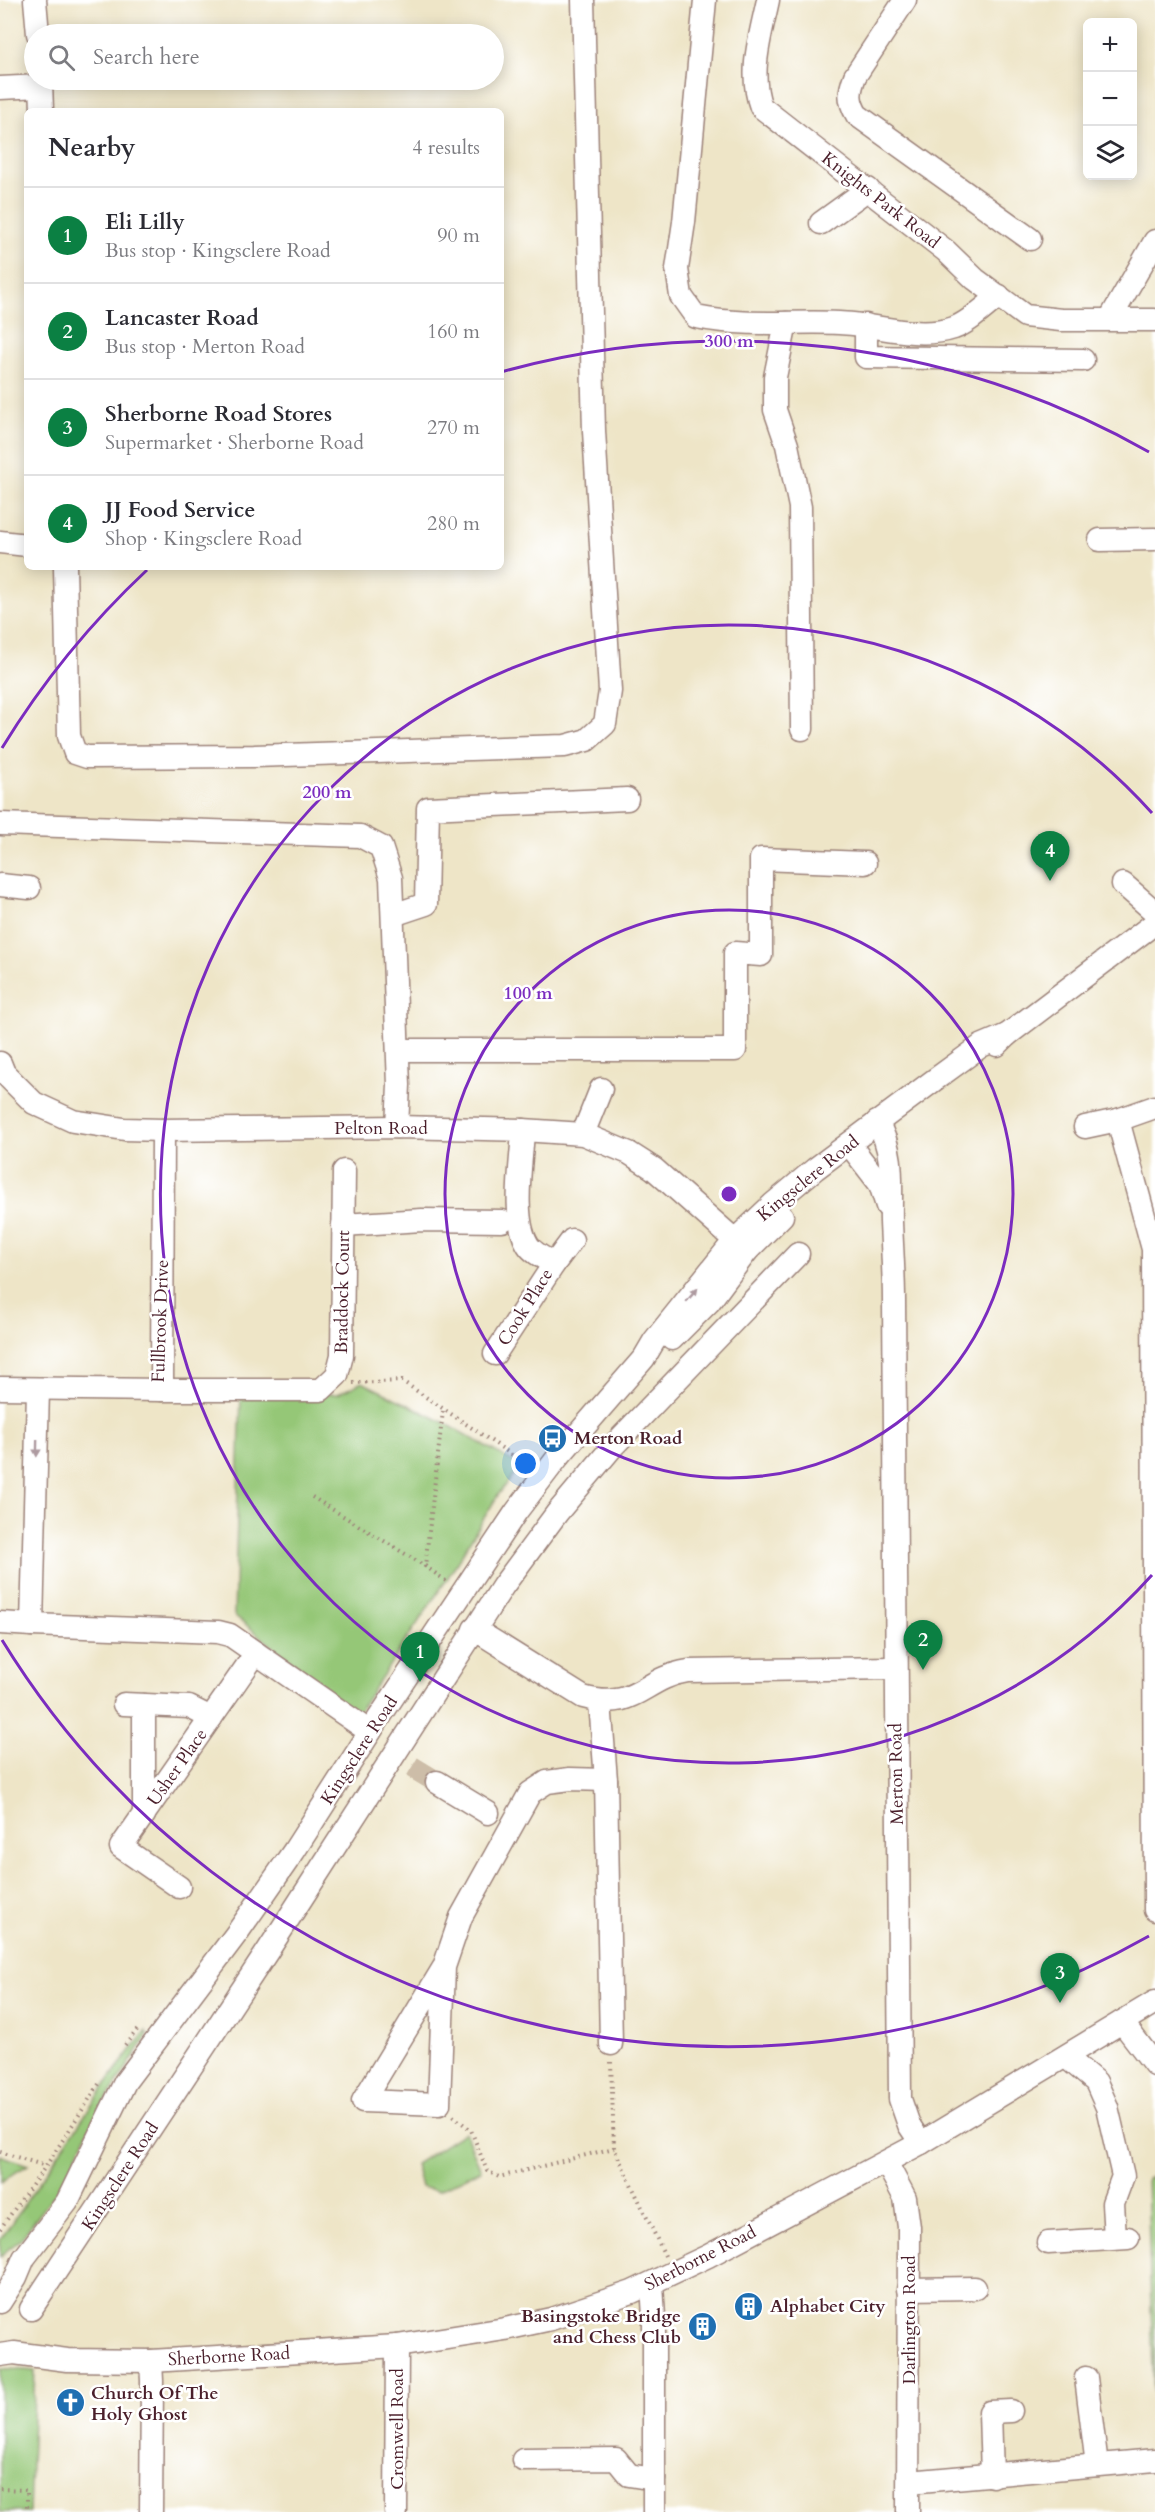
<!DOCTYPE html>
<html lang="en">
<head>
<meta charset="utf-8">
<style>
	body { margin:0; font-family:Cardo,serif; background:#f2f2f3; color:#2b2b33 }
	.controls { position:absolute; right:18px; top:18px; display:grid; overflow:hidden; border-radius:9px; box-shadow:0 3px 15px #0003 }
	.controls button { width:54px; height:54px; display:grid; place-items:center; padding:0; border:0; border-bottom:2px solid #e1e1e2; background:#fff; color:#2b2b33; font:30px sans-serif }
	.you { position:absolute; left:526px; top:1464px; width:21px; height:21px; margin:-15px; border:4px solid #fff; border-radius:50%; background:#1a73e8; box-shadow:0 0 0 9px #1a73e833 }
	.badge { display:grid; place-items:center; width:39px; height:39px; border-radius:50%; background:#0b8043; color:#fff; font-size:20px; font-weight:700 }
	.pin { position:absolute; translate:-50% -50px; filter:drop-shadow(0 2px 3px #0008) }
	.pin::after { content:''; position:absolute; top:32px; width:21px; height:18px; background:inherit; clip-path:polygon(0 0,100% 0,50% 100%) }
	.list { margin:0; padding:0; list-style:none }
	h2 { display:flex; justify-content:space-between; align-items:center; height:78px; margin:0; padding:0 24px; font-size:26px }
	h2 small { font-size:20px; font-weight:400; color:#7c7c81 }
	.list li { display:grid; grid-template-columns:39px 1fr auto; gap:18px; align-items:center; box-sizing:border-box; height:96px; padding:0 24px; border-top:2px solid #e1e1e2 }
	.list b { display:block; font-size:22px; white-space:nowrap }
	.list p { margin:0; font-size:20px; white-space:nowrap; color:#7c7c81 }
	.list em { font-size:20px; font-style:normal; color:#7c7c81 }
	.icon { flex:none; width:33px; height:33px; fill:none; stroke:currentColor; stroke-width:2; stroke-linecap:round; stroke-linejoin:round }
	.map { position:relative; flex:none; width:1155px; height:2512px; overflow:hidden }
	.search { position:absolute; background:#fff; box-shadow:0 3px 15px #0003; left:24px; top:24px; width:480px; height:66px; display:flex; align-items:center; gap:15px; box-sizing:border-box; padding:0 21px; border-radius:33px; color:#7c7c81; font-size:22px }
	.panel { position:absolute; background:#fff; box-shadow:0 3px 15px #0003; left:24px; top:108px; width:480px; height:462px; border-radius:9px }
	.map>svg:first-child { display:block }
	.green { fill:#95c777; stroke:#707351; stroke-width:1.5 }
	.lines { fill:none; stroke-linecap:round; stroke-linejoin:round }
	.minor-tunnel { stroke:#cdbda8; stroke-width:22; stroke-dasharray:22 11; stroke-linecap:butt }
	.minor-casing { stroke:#9c8279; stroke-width:25 }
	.path { stroke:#9c8279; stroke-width:4; stroke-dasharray:1.5 4.5; stroke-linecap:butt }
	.minor { stroke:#fff; stroke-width:22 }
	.oneway { fill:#ae9aa0 }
	.ring { fill:none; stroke:#7b2cbf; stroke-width:3 }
	.labels { text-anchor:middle; stroke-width:5; stroke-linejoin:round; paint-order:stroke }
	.street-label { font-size:18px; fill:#4a1f2b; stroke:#fff }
	.poi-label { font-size:18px; font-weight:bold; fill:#4a1f2b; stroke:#fff; text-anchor:start }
	.centre { fill:#7b2cbf; stroke:#fff; stroke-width:3 }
	.ring-label { font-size:18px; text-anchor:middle; font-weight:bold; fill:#7b2cbf; stroke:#fff; stroke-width:5; stroke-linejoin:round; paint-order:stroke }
</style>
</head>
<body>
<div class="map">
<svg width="1155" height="2512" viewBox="0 0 1155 2512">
	<rect width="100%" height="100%" fill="#fff"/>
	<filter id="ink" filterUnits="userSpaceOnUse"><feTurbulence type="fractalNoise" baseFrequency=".0167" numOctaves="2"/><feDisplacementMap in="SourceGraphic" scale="12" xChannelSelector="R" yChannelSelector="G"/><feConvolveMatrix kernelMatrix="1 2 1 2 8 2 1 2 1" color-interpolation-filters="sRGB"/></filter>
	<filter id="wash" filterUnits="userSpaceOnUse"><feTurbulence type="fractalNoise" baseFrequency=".008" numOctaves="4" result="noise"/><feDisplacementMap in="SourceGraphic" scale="24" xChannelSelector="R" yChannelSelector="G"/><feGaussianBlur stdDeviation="1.35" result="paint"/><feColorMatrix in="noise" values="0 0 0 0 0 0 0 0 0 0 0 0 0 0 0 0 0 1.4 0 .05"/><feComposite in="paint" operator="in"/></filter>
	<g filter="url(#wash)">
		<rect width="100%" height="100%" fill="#eee5c7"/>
		<g class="green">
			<polygon points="362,1382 441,1421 521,1466 498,1495 447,1579 361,1708 355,1713 234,1615 241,1393 338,1394"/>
			<polygon points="146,2031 148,2035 95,2117 64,2182 20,2240 0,2256 0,2240 115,2071"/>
			<polygon points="465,2132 481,2170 438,2191 421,2187 415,2164"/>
			<polygon points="0,2155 28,2165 0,2182"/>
			<polygon points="1155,2176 1155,2436 1147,2179"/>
			<polygon points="0,2368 35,2371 29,2512 0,2512"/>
		</g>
	</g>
	<g filter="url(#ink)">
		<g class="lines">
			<polyline class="minor-tunnel" points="412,1767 437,1782"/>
			<defs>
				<g id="minor">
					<polyline points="35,0 38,34"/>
					<path d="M705 0 684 222 677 269 681 296 696 317C747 327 788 321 839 323 876 324 918 340 954 328 970 322 986 306 999 296"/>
					<path d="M768 0C761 34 748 73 761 107L946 251 975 279 1025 316 1061 320H1155"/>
					<path d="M905 0 855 76C849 92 848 100 857 115L1030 239"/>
					<polyline points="41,80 42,111"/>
					<polyline points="0,88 41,86"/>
					<polyline points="821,223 868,189"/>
					<polyline points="1110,319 1155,241"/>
					<polyline points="786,323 775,377 775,410 787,445 800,507 802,729"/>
					<polyline points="866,325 866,357 1083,360"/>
					<polyline points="1100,540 1155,539"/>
					<polyline points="0,542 27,545"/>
					<polyline points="65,567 69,736 75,753 87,757 254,756 565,746 587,740 605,724 610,691 594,431 583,0"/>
					<polyline points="0,824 360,836 381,847 391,878 399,1085 397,1127"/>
					<polyline points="1123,884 1155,912"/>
					<polyline points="0,885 29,888"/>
					<polyline points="393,915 426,904 428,808 627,799"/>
					<polyline points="997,1045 1007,1035 1155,923"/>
					<polyline points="398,1050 735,1050 735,953 761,955 761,859 865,863"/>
					<polyline points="0,1063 4,1073 34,1103 73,1121 124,1129 163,1130 397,1127 523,1130 583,1134 629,1153 654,1169 747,1251"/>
					<polyline points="1118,1120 1153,1249 1155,1910"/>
					<path d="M877 1122C896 1154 890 1187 891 1222 892 1248 894 1274 894 1301L900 2099 909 2125 921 2143"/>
					<polyline points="1085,1127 1118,1120 1155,1107"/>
					<polyline points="583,1134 601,1089"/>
					<polyline points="849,1144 880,1184 887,1206"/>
					<polyline points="343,1225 422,1220 502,1221"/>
					<polyline points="554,1264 572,1240"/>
					<polyline points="672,1339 709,1302 747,1251 782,1216"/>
					<path d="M495 1354 554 1264C546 1259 533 1253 528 1245 511 1218 522 1160 523 1130"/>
					<polyline points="0,1388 162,1390 163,1130"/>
					<polyline points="162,1390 321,1390 337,1375 342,1355 344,1171"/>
					<polyline points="0,1623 32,1625 38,1390"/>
					<polyline points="32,1625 218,1632 230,1635 370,1732"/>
					<path d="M474 1629 583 1697C637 1712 642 1678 688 1671L895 1668"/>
					<polyline points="600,1702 606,1780 611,2044"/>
					<polyline points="124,1704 189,1707 211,1718"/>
					<polyline points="437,1782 488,1813"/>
					<polyline points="144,1815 144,1705"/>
					<polyline points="179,1887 121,1847 256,1653"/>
					<polyline points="444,1967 439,2104 363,2101 444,1967 461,1917 530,1793 547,1782 570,1779 606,1780"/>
					<polyline points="1122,2022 1155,2065"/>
					<polyline points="1068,2055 1072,2062 1096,2082 1107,2107 1123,2176 1113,2203 1115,2238"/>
					<polyline points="886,2162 905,2198 909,2227 908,2512"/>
					<polyline points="1048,2243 1128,2238"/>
					<polyline points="652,2284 654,2317 654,2512"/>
					<polyline points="908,2289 975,2288"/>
					<polyline points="0,2302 16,2277 24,2258 67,2202 125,2082 237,1933 294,1851 379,1718 516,1512 558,1457 644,1358 654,1341 735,1240 773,1204 815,1169 933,1081 981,1046 1007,1035"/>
					<polyline points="31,2309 267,1952 503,1586 557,1513 614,1445 798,1254"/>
					<polyline points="0,2355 14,2353 67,2360 151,2361 397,2346 505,2329 551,2319 632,2292 708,2256 921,2143 1155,2002"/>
					<polyline points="151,2361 152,2381 151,2512"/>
					<polyline points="1086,2378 1097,2465"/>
					<polyline points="523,2460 616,2459 629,2475 654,2479"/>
					<polyline points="992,2476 990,2412 1011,2411"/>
					<polyline points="909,2482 1155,2460"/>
					<polyline points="396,2512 397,2346"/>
				</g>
			</defs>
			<use href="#minor" class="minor-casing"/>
			<g class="path">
				<polyline points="353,1383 402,1381 527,1465"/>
				<polyline points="443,1411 425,1566 446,1581"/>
				<polyline points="312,1497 425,1566"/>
				<polyline points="125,2045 137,2030"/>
				<polyline points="611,2062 614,2148 665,2256"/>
				<polyline points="453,2116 471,2130 487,2171 499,2177 614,2148"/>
				<polyline points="0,2152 46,2166"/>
				<polyline points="0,2229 46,2166 101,2081"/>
				<polyline points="0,2489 27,2490 27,2512"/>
			</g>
			<use href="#minor" class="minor"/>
		</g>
		<defs><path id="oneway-solid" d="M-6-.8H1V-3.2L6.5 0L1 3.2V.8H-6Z" transform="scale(1.5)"/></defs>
		<g class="oneway">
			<use href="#oneway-solid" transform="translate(692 1295) rotate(-49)"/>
			<use href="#oneway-solid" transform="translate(37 1448) rotate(91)"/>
		</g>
	</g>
	<g class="ring">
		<circle cx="729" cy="1194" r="284"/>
		<path d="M1152 1575A569 569 0 1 1 1152 813"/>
		<path d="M1149 1936A853 853 0 0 1 2 1640M2 748A853 853 0 0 1 147 570M501 372A853 853 0 0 1 1149 452"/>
	</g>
	<defs>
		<symbol id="bus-disc" viewBox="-11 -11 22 22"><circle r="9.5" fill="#1f6fb2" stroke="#fff"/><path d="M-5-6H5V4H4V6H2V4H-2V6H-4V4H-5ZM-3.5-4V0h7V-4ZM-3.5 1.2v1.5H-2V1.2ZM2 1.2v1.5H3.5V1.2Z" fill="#fff"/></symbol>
		<symbol id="building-disc" viewBox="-11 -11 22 22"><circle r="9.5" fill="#1f6fb2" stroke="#fff"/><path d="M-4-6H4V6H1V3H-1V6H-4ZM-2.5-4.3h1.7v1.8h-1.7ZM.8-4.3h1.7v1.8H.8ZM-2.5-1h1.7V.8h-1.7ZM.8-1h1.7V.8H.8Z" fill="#fff"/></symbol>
		<symbol id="church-disc" viewBox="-11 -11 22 22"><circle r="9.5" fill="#1f6fb2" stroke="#fff"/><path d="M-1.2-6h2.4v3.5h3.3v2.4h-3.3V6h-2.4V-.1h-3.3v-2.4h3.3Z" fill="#fff"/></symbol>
	</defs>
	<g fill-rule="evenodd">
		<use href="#bus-disc" x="536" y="1422" width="33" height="33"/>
		<use href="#building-disc" x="732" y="2290" width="33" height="33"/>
		<use href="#building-disc" x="686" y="2310" width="33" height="33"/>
		<use href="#church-disc" x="54" y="2386" width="33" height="33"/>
	</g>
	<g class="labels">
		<g class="street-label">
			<text transform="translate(881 200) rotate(38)" y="6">Knights Park Road</text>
			<text x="381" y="1134">Pelton Road</text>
			<text transform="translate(808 1178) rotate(-39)" y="6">Kingsclere Road</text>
			<text transform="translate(342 1292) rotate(-89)" y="6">Braddock Court</text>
			<text transform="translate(525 1307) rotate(-58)" y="6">Cook Place</text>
			<text transform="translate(160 1321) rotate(-88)" y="6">Fullbrook Drive</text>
			<text transform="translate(359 1750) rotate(-57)" y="6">Kingsclere Road</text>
			<text transform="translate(177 1767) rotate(-55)" y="6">Usher Place</text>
			<text transform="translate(896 1774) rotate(-91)" y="6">Merton Road</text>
			<text transform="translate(120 2176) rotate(-57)" y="6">Kingsclere Road</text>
			<text transform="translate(700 2258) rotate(-27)" y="6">Sherborne Road</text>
			<text transform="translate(909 2320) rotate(-90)" y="6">Darlington Road</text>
			<text transform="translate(229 2356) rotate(-3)" y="6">Sherborne Road</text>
			<text transform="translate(397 2429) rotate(-90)" y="6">Cromwell Road</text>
		</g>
		<g class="poi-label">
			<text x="574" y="1444">Merton Road</text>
			<text x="770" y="2312">Alphabet City</text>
			<text x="681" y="2322" text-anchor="end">Basingstoke Bridge<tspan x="681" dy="21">and Chess Club</tspan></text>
			<text x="91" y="2399">Church Of The<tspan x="91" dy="21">Holy Ghost</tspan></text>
		</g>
	</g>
	<circle cx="729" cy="1194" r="9" class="centre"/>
	<g class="ring-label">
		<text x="729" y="347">300 m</text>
		<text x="327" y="798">200 m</text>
		<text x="528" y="999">100 m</text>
	</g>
</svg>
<div class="controls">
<button>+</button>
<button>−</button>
<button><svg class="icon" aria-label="layers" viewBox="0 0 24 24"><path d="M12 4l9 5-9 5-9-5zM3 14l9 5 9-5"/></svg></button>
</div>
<div class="you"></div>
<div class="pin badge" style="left:420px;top:1682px">1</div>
<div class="pin badge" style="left:923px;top:1670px">2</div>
<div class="pin badge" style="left:1060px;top:2003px">3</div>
<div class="pin badge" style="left:1050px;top:881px">4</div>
<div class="search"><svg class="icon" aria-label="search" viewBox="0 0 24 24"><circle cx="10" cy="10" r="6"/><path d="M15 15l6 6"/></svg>Search here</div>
<section class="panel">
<h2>Nearby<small>4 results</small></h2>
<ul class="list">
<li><span class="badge">1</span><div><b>Eli Lilly</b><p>Bus stop · Kingsclere Road</p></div><em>90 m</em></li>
<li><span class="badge">2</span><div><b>Lancaster Road</b><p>Bus stop · Merton Road</p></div><em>160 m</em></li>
<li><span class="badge">3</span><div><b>Sherborne Road Stores</b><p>Supermarket · Sherborne Road</p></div><em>270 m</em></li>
<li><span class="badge">4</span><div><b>JJ Food Service</b><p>Shop · Kingsclere Road</p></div><em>280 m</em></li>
</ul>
</section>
</div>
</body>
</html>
